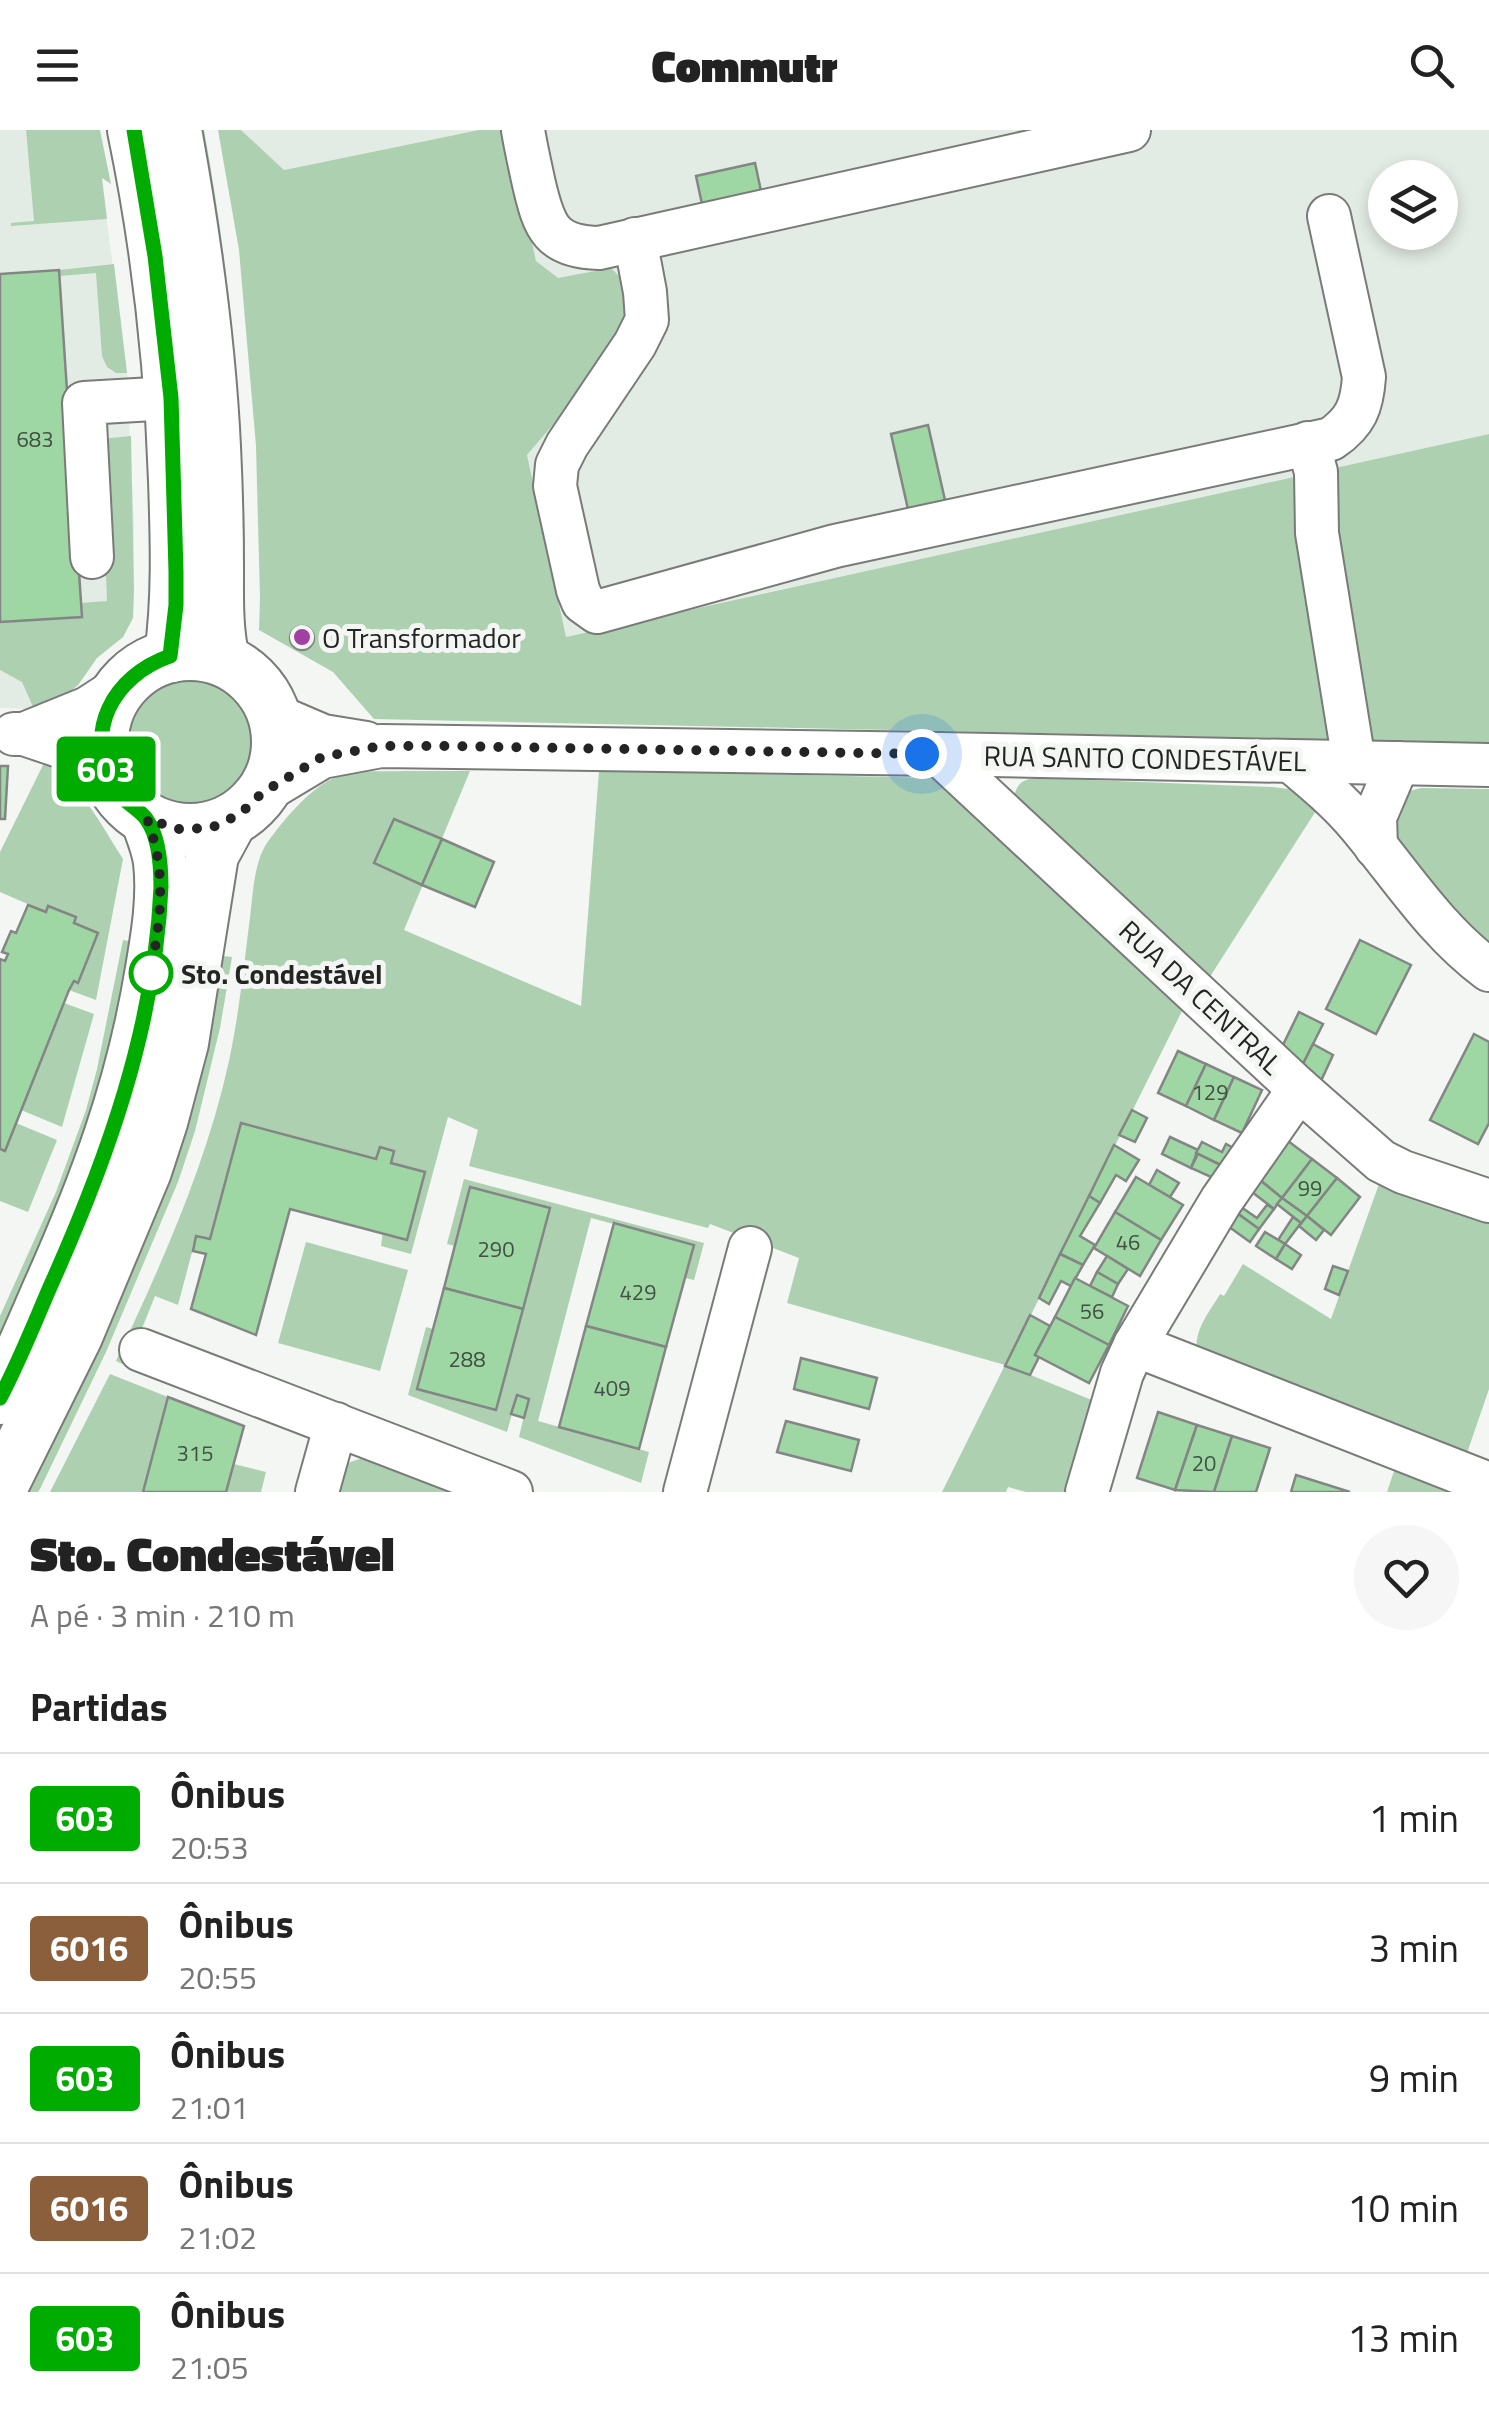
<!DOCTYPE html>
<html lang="pt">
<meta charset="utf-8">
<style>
body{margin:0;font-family:"Titillium Web",sans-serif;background:#f6f6f6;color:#222;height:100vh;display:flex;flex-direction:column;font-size:38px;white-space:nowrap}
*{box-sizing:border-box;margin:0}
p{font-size:32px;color:#767676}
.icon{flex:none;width:55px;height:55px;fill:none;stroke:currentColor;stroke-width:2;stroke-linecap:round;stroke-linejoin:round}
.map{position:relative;height:1362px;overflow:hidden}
.side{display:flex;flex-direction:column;background:#fff;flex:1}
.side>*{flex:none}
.badge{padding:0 20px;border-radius:8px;font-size:35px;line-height:65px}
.fabs{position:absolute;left:1368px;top:30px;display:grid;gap:20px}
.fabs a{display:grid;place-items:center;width:90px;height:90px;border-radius:50%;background:#fff;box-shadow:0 5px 15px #0003;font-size:50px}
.you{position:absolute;width:50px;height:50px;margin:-25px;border:8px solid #fff;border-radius:50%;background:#1a73e8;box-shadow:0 0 0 15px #1a73e833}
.map>.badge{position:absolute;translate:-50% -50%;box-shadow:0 0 0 5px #fff}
h2{padding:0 30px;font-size:38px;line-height:90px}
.round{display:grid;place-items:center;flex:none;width:105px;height:105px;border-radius:52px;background:#f6f6f6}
.summary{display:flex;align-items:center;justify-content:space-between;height:170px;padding:0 30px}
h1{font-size:48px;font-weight:800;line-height:75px}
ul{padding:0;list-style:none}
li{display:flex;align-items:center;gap:30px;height:130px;padding:0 30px;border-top:2px solid #e0e0e0}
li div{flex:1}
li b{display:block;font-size:38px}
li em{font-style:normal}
li .badge{min-width:110px;font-weight:700;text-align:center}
header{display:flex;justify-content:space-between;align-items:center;height:130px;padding:0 30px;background:#fff;font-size:45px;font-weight:800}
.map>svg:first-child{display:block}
.built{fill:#e3ece4;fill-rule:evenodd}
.green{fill:#add1b0}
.building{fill:#9fd7a4;stroke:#838684;stroke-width:2.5}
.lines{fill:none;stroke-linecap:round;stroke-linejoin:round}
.minor-casing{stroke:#797b79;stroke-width:46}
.major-casing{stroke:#797b79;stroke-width:56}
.minor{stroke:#fff;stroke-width:42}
.major{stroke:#fff;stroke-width:52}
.line-casing{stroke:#fff;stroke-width:22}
.line{stroke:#00ac00;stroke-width:15}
.walk{stroke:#232423;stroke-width:10;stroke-dasharray:0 18}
.poi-dot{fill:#a33fa4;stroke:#f3f6f3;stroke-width:4}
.stop-dot{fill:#fff;stroke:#00ac00;stroke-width:5}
.labels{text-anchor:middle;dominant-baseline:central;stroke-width:10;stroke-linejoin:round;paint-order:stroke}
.number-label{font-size:22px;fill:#425143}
.poi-label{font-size:28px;fill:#232423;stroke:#f3f6f3;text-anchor:start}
.street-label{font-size:28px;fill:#232423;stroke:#f3f6f3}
.stop-label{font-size:28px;font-weight:bold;fill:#232423;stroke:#f3f6f3;text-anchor:start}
</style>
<header><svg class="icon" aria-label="menu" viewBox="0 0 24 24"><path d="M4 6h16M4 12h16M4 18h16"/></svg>Commutr<svg class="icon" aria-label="search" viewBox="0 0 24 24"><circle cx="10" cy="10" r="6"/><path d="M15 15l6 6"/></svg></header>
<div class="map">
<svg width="1489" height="1362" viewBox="0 0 1489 1362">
<rect width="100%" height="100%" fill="#f3f6f3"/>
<g class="built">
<polygon points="0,0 38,0 101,47 127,243 134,395 133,488 123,507 97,528 78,555 34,579 0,578"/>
<polygon points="241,0 479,0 283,40"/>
<path d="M508 0H1489V304L565 507 527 325 604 235 558 149 536 131ZM1385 48H1440V102H1385Z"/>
</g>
<g class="green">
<polygon points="26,0 100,0 111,54 102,48 107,89 11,96 11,93 34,91"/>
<path d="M192 0H204C230 143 244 287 245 432H232Z"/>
<polygon points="218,0 241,0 284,40 479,0 508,0 536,131 558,148 611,138 626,153 633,190 604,235 527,325 566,507 1489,304 1489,613 374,589 333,542 259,500 260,468 256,316 239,120"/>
<polygon points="114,134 127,243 116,243 107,237 102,226 96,143 59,146 59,140"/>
<polygon points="131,306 134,460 133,488 123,507 97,528 78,555 64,567 34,579 22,552 0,540 0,492 82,487 81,473 107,471 101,309"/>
<circle cx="190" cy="612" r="68"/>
<path d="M44 633C80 652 101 695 123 729L96 870 69 860 74 851 79 852 98 803 74 793 76 787 49 776 46 782 0 762V722Z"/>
<path d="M407 641H470L404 800 581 876 599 641 942 648 1184 877 1006 1235 1099 1273 1075 1362H1026L1008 1357 1006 1362H942L1005 1235 787 1173 799 1128 710 1094 708 1098 469 1036 478 1000 448 987 411 1124 381 1116 391 1033 381 1017 376 1029 241 994 210 1109 196 1107 178 1175 155 1166 127 1236 116 1231C161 1135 206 1036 229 931 239 884 244 835 250 787 253 764 254 732 267 713 284 689 316 650 345 644 365 640 387 642 407 641Z"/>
<path d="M1037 648 1272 657 1289 659 1319 676 1206 853 1014 667C1017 653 1023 649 1037 648Z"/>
<polygon points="1421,658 1489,659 1489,826 1393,707 1402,663"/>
<polygon points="123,810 140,813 114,944 0,1229 0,1186 56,1062 86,980 97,939"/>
<polygon points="214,825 232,827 220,898 195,1001 178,1052 106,1222 40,1359 38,1362 18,1362"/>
<polygon points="64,873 94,884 62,997 21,980"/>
<polygon points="16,993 57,1010 28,1082 0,1071 0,1019"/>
<polygon points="464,1049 704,1113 694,1150 685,1148 693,1115 591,1088 538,1291 649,1322 641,1353 519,1307 528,1268 517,1266 507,1302 408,1265 426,1197 433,1199 417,1259 496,1279 455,1116 447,1114"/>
<path d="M1380 1051 1489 1086V1259L1465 1329 1197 1220C1194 1200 1210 1181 1220 1164L1224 1166 1243 1134 1331 1189Z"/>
<polygon points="306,1112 408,1140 380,1241 278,1213"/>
<polygon points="110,1244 168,1267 143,1362 50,1362"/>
<polygon points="362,1328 366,1329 453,1362 334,1362 345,1334"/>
<polygon points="1397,1332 1472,1362 1387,1362"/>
<polygon points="234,1334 266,1342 261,1362 226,1362"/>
</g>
<g class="building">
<polygon points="755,33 761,61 702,74 696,46"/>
<polygon points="59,140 82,487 0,492 0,144"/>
<polygon points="928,295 947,379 910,388 891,304"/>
<circle cx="302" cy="508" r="12"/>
<polygon points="0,636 8,636 5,689 0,689"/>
<polygon points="394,689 442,709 422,755 374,733"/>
<polygon points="442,709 494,732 475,777 422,755"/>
<polygon points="28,775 46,782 48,776 76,787 74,793 98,803 78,853 74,851 69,860 5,1021 0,1019 0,829 5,831 8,824 2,822 11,801 16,803"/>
<polygon points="1360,810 1411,835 1376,904 1326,879"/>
<polygon points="1299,882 1323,894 1301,938 1281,919"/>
<polygon points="1474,904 1489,912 1489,993 1478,1014 1430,990"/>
<polygon points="1313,914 1333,925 1320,953 1301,938"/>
<polygon points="1178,921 1206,934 1186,976 1158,963"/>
<polygon points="1206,934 1234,947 1214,990 1186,976"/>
<polygon points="1234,947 1262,960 1242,1003 1214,990"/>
<polygon points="1132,980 1147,988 1135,1012 1119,1005"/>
<polygon points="241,993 376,1029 380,1017 394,1021 391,1033 425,1042 407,1110 290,1079 256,1205 191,1179 206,1124 193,1121 196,1106 210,1109"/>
<polygon points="1170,1007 1198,1020 1191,1038 1162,1024"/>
<polygon points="1288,1011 1312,1029 1282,1068 1259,1049"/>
<polygon points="1202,1012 1222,1022 1226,1014 1237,1020 1225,1037 1196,1023"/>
<polygon points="1114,1015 1139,1030 1126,1051 1116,1045 1100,1073 1089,1066"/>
<polygon points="1198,1024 1220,1035 1213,1048 1191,1038"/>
<polygon points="1312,1029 1337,1048 1307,1086 1282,1068"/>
<polygon points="1157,1040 1179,1053 1170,1067 1149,1055"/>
<polygon points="1136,1047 1183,1075 1161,1110 1115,1082"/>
<polygon points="1337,1048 1360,1067 1331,1105 1307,1086"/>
<polygon points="1261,1051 1282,1068 1274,1079 1252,1062"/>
<polygon points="470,1057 550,1078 523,1179 444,1158"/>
<polygon points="1089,1066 1100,1073 1080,1106 1095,1115 1083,1135 1060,1124"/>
<polygon points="1282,1068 1307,1086 1301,1093 1277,1074"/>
<polygon points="1267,1075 1274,1079 1259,1099 1237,1083 1241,1077 1257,1088"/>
<polygon points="1234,1081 1259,1099 1250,1112 1225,1094"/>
<polygon points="1115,1082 1161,1110 1140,1146 1094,1118"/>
<polygon points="1307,1086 1324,1100 1316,1110 1299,1096"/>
<polygon points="1293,1087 1301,1093 1285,1114 1278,1110"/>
<polygon points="614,1093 694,1115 666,1217 586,1196"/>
<polygon points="1265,1102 1285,1114 1276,1129 1256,1116"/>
<polygon points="1285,1114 1301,1125 1292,1139 1276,1129"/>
<polygon points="1060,1124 1083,1135 1071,1156 1061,1151 1049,1174 1039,1168"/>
<polygon points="1107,1126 1128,1139 1118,1154 1097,1142"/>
<polygon points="1333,1136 1348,1141 1339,1165 1325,1159"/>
<polygon points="1097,1142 1118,1154 1112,1167 1090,1156"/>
<polygon points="1075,1148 1128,1176 1109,1215 1055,1187"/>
<polygon points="444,1158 523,1179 496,1280 417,1259"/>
<polygon points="1030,1185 1050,1196 1035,1225 1039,1227 1030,1245 1005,1236"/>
<polygon points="1055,1187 1109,1215 1089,1253 1035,1225"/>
<polygon points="586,1196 666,1217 639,1319 559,1297"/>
<polygon points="801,1228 877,1248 869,1279 794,1259"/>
<polygon points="517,1265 529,1269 524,1288 511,1284"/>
<polygon points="168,1267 244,1296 226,1362 143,1362"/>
<polygon points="1158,1282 1197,1295 1175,1360 1137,1348"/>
<polygon points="786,1291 859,1310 851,1341 777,1322"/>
<polygon points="1197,1295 1232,1306 1214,1362 1175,1360"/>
<polygon points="1232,1306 1270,1318 1256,1362 1214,1362"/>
<polygon points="1296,1345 1350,1362 1291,1362"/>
</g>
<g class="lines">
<g class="minor-casing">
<g id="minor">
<path d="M523 0C526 18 530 36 534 54 544 97 551 117 599 118L1129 0"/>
<path d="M635 109 645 162 647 190 635 214 567 315 557 335 555 356 578 460 583 472 597 482 835 416 1331 309C1356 292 1362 276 1364 247L1329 86"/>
<polyline points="1308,313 1316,342 1317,403 1354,632"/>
<polyline points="92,427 84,273 171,268"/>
<polyline points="274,585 323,606 366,613"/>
<polyline points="14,604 24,604 104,631"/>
<polyline points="24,604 88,578 122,556"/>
<polyline points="939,624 1299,959 1381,1031 1403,1042 1489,1071"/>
<path d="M1291 631C1315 651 1339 671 1359 695 1401 745 1436 801 1489 840"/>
<polyline points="262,663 322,627 381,616 939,624 1489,635"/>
<polyline points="1376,717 1375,687 1398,633"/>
<polyline points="1135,1215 1489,1354"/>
<polyline points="141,1220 511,1362"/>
<polyline points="317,1362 336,1294"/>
<polyline points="685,1362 750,1118"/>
<polyline points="1087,1362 1122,1243 1135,1215 1221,1071 1299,959"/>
</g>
</g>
<g class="major-casing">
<g id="major">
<path d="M134 0C158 115 171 233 175 350 177 409 179 467 171 526"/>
<path d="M175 0C194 105 209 211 214 317 216 358 217 398 217 439 217 470 216 499 223 530"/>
<circle cx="190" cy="612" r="88"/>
<path d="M0 1268C17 1234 32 1199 47 1164 96 1055 133 956 152 839 158 804 164 767 160 732 158 717 152 703 147 689"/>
<polyline points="0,1359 76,1206 145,1041 161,992 182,913 212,725 231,690"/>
</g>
</g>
<use href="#minor" class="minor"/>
<use href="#major" class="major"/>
</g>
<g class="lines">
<g class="line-casing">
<path id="line" d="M0 1268C19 1232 34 1194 50 1157 107 1030 155 897 161 757 161 737 159 707 147 690 140 679 125 674 115 658 82 602 113 546 170 526L176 475V442L171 268 155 126 134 0"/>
</g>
<use href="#line" class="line"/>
<path class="walk" d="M151 843 150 847C160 790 168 744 147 689L178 699 211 698 240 684 262 663 322 627 381 616H443L922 624"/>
</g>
<circle class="poi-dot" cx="302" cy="507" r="10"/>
<circle class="stop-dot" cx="151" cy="843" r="20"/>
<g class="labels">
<g class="number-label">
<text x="35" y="309">683</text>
<text x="1210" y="962">129</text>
<text x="1310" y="1058">99</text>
<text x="1128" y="1112">46</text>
<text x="496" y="1119">290</text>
<text x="638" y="1162">429</text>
<text x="1092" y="1181">56</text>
<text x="467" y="1229">288</text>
<text x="612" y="1258">409</text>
<text x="195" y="1323">315</text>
<text x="1204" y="1333">20</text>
</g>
<g class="poi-label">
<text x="322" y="507">O Transformador</text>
</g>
<g class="street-label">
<text transform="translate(1145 628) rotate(1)">RUA SANTO CONDESTÁVEL</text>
<text transform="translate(1201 867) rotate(43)">RUA DA CENTRAL</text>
</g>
<g class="stop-label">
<text x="181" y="843">Sto. Condestável</text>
</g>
</g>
</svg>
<div class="fabs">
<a><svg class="icon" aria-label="layers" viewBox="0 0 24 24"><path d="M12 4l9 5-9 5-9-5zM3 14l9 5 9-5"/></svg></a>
</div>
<div class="you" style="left:922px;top:624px"></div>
<b class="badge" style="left:106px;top:639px;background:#00ac00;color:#fff">603</b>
</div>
<section class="side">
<div class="summary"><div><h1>Sto. Condestável</h1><p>A pé · 3 min · 210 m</p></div><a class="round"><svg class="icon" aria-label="heart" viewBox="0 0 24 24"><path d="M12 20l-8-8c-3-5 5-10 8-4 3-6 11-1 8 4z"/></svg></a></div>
<h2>Partidas</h2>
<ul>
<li><span class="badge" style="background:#00ac00;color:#fff">603</span><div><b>Ônibus</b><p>20:53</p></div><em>1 min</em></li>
<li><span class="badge" style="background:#8b5e3c;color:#fff">6016</span><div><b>Ônibus</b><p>20:55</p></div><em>3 min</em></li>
<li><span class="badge" style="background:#00ac00;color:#fff">603</span><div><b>Ônibus</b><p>21:01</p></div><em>9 min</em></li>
<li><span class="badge" style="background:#8b5e3c;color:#fff">6016</span><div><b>Ônibus</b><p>21:02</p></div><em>10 min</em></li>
<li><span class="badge" style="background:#00ac00;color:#fff">603</span><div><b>Ônibus</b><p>21:05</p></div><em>13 min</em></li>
</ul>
</section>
